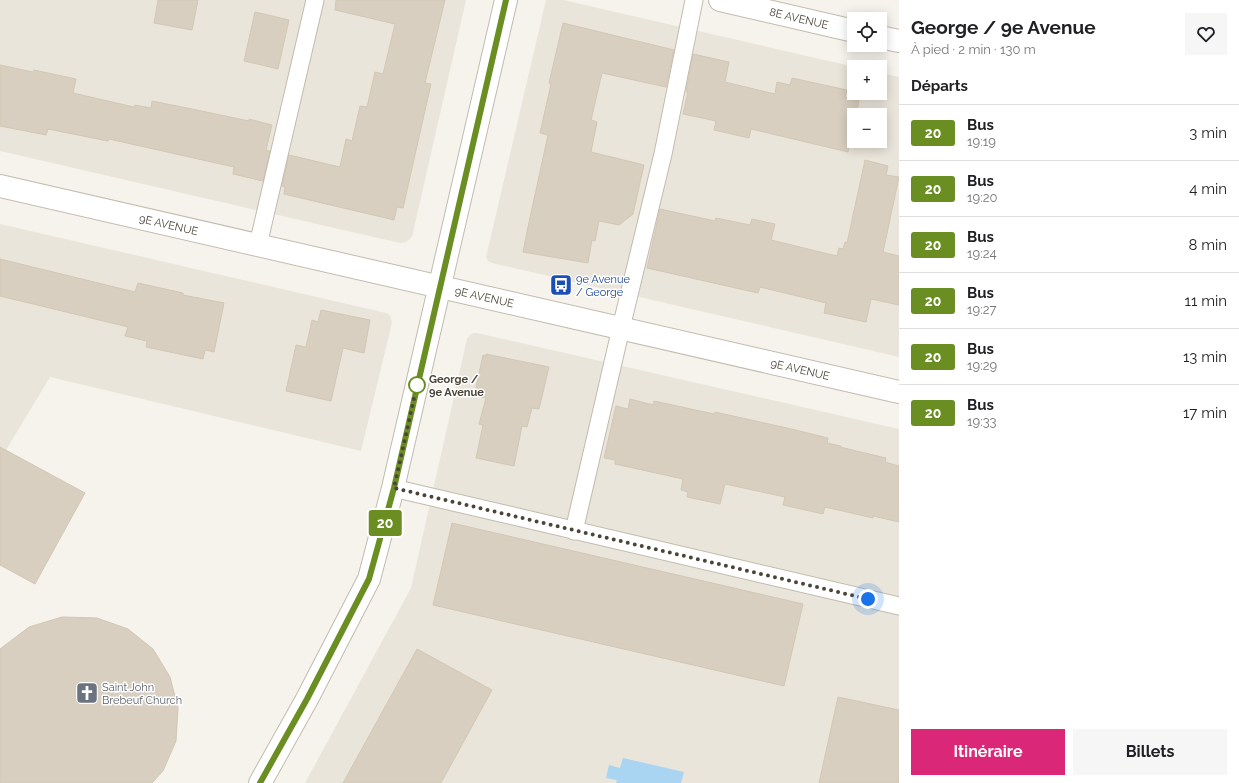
<!DOCTYPE html>
<html lang="fr">
<meta charset="utf-8">
<style>
body{margin:0;font-family:Raleway,sans-serif;background:#f6f6f6;color:#202124;height:100vh;display:flex;flex-direction:column;font-size:15px;white-space:nowrap}
*{box-sizing:border-box;margin:0}
p{font-size:13px;color:#757577}
.icon{flex:none;width:22px;height:22px;fill:none;stroke:currentColor;stroke-width:2;stroke-linecap:round;stroke-linejoin:round}
.map{position:relative;flex:1;overflow:hidden}
.sheet{display:flex;flex-direction:column;background:#fff;width:340px}
.sheet>*{flex:none}
.badge{padding:0 8px;border-radius:3px;font-size:14px;line-height:26px}
.controls{position:absolute;left:847px;top:12px;display:grid;gap:8px}
.controls a{display:grid;place-items:center;width:40px;height:40px;border-radius:0px;background:#fff;box-shadow:0 2px 10px #0003;font-size:20px}
.you{position:absolute;width:20px;height:20px;margin:-10px;border:3px solid #fff;border-radius:50%;background:#1a73e8;box-shadow:0 0 0 6px #1a73e833}
.map>.badge{position:absolute;translate:-50% -50%;box-shadow:0 0 0 2px #fff}
h2{padding:0 12px;font-size:15px;line-height:36px}
.round{display:grid;place-items:center;flex:none;width:42px;height:42px;border-radius:0px;background:#f6f6f6}
.head{display:flex;align-items:center;justify-content:space-between;height:68px;padding:0 12px}
h1{font-size:19px;font-weight:700;line-height:30px}
.button{display:flex;gap:8px;margin-top:auto;padding:8px 12px}
.button a{flex:1;height:46px;border-radius:0px;background:#db2777;color:#fff;font-size:16px;font-weight:700;line-height:46px;text-align:center}
.button a+a{background:#f6f6f6;color:#202124}
ul{padding:0;list-style:none}
li{display:flex;align-items:center;gap:12px;height:56px;padding:0 12px;border-top:1px solid #e0e0e0}
li div{flex:1}
li b{display:block;font-size:15px}
li em{font-style:normal}
li .badge{min-width:44px;font-weight:700;text-align:center}
main{display:flex;flex:1;min-height:0}
.map>svg:first-child{display:block}
.residential{fill:#eae5da;fill-rule:evenodd}
.water{fill:#a9d4f2}
.building{fill:#d8cfc1;stroke:#d3c7b4}
.lines{fill:none;stroke-linecap:round;stroke-linejoin:round}
.lane-casing{stroke:#c2bbae;stroke-width:19}
.street-casing{stroke:#c2bbae;stroke-width:24}
.lane{stroke:#fff;stroke-width:17}
.street{stroke:#fff;stroke-width:22}
.line-casing{stroke:#fff;stroke-width:9}
.line{stroke:#6b8e23;stroke-width:6}
.walk{stroke:#4b4439;stroke-width:4;stroke-dasharray:0 7.2}
.stop-dot{fill:#fff;stroke:#6b8e23;stroke-width:2}
.labels{text-anchor:middle;dominant-baseline:central;stroke-width:3;stroke-linejoin:round;paint-order:stroke}
.street-label{font-size:11px;fill:#4b4439;stroke:#fff}
.transit-label{font-size:11px;fill:#164399;stroke:#fff;text-anchor:start}
.stop-label{font-size:11px;font-weight:bold;fill:#4b4439;stroke:#fff;text-anchor:start}
.worship-label{font-size:11px;fill:#5b616d;stroke:#fff;text-anchor:start}
</style>
<main>
<div class="map">
<svg width="899" height="783" viewBox="0 0 899 783">
<rect width="100%" height="100%" fill="#f6f3ec"/>
<g class="residential">
<polygon points="0,0 466,0 412,237 406,242 400,243 0,151"/>
<path d="M546 0H563L855 67 854 93H880V73L899 77V357L492 263 488 261 486 257 487 253ZM854 115H880V141H854Z"/>
<polygon points="0,224 386,313 390,315 392,323 361,451 50,377 0,460"/>
<polygon points="473,333 477,333 899,429 899,783 305,783 411,588 467,339 470,335"/>
</g>
<polygon class="water" points="623,758 684,772 681,783 616,783 617,780 606,778 609,765 620,768"/>
<g class="building">
<polygon points="158,0 198,0 192,30 154,23"/>
<polygon points="336,0 445,0 425,83 431,84 403,208 397,207 394,220 284,194 285,187 282,186 289,155 340,167 346,139 352,141 360,106 367,107 375,72 383,74 395,24 335,10"/>
<polygon points="255,12 289,20 278,69 244,61"/>
<polygon points="563,23 674,50 666,87 602,73 591,120 597,122 591,152 644,165 633,214 619,225 599,221 595,241 592,240 588,263 523,252 528,227 548,135 540,133 551,84 549,83"/>
<polygon points="693,54 729,62 725,82 775,94 777,82 790,85 792,78 847,90 845,97 859,101 856,115 854,115 854,124 848,152 751,129 749,138 714,130 716,121 683,114 688,92 686,92"/>
<polygon points="0,65 33,72 34,70 76,79 73,93 134,107 135,105 151,108 152,101 192,109 249,121 249,119 272,125 266,150 270,151 263,181 233,174 234,167 109,139 108,141 48,129 46,135 0,126"/>
<polygon points="865,160 888,166 886,175 899,177 883,252 899,256 899,305 871,299 866,322 824,313 826,303 760,287 758,293 647,268 660,209 715,221 716,218 750,225 752,219 775,224 771,240 837,256 839,248 843,249 845,242 847,243"/>
<polygon points="0,259 135,292 138,283 183,293 183,295 224,303 214,352 205,350 203,359 146,347 147,341 125,336 128,327 0,296"/>
<polygon points="321,310 370,320 364,353 343,348 331,401 286,391 296,345 306,347 312,320 318,322"/>
<polygon points="486,354 549,367 539,409 532,408 527,427 522,426 514,466 476,458 483,425 479,424 486,398 476,396 477,393 475,392 483,355 486,356"/>
<polygon points="630,399 653,405 654,401 714,414 715,412 787,428 828,438 827,443 841,446 840,447 886,458 885,462 899,466 899,522 873,516 873,518 825,507 823,514 783,505 785,497 725,484 720,504 687,497 688,492 681,490 683,479 615,464 615,460 604,458 616,406 628,409"/>
<polygon points="0,447 85,493 35,584 0,565"/>
<polygon points="452,523 803,604 784,686 433,605"/>
<polygon points="62,617 97,618 128,629 153,649 170,677 178,708 176,741 163,771 152,783 0,783 0,649 29,627"/>
<polygon points="417,649 492,690 441,783 343,783"/>
<polygon points="838,697 899,710 899,783 819,783"/>
</g>
<g class="lines">
<g class="lane-casing">
<g id="lane">
<polyline points="258,245 315,0"/>
<polyline points="393,488 899,606"/>
<polyline points="574,531 621,328 663,154 694,0"/>
</g>
</g>
<g class="street-casing">
<g id="street">
<path id="s1" d="M720 0 854 31"/>
<polyline points="880,37 899,41"/>
<path id="s2" d="M0 186 899 392"/>
<polyline points="260,783 307,699 369,579 393,488 506,0"/>
</g>
</g>
<use href="#lane" class="lane"/>
<use href="#street" class="street"/>
</g>
<g class="lines">
<g class="line-casing">
<polyline id="line" points="260,783 307,699 369,579 394,488 506,0"/>
</g>
<use href="#line" class="line"/>
<polyline class="walk" points="417,385 394,488 868,599"/>
</g>
<defs>
<g id="bus-square" transform="scale(1.15)"><rect x="-9" y="-9" width="18" height="18" rx="4" fill="#1a4fb4" stroke="#fff"/><path d="M-5-6H5V4H4V6H2V4H-2V6H-4V4H-5ZM-3.5-4V0h7V-4ZM-3.5 1.2v1.5H-2V1.2ZM2 1.2v1.5H3.5V1.2Z" fill="#fff"/></g>
<g id="church-square" transform="scale(1.15)"><rect x="-9" y="-9" width="18" height="18" rx="4" fill="#6b7280" stroke="#fff"/><path d="M-1.2-6h2.4v3.5h3.3v2.4h-3.3V6h-2.4V-.1h-3.3v-2.4h3.3Z" fill="#fff"/></g>
</defs>
<g fill-rule="evenodd">
<use href="#bus-square" x="561" y="285"/>
<use href="#church-square" x="87" y="693"/>
</g>
<circle class="stop-dot" cx="417" cy="385" r="8"/>
<g class="labels">
<g class="street-label">
<text stroke="none"><textPath href="#s1" startOffset="81">8E AVENUE</textPath></text>
<text stroke="none"><textPath href="#s2" startOffset="173">9E AVENUE</textPath></text>
<text stroke="none"><textPath href="#s2" startOffset="497">9E AVENUE</textPath></text>
<text stroke="none"><textPath href="#s2" startOffset="821">9E AVENUE</textPath></text>
</g>
<g class="transit-label">
<text x="576" y="279">9e Avenue<tspan x="576" dy="13">/ George</tspan></text>
</g>
<g class="stop-label">
<text x="429" y="379">George /<tspan x="429" dy="13">9e Avenue</tspan></text>
</g>
<g class="worship-label">
<text x="102" y="687">Saint John<tspan x="102" dy="13">Brebeuf Church</tspan></text>
</g>
</g>
</svg>
<div class="controls">
<a><svg class="icon" aria-label="locate" viewBox="0 0 24 24"><circle cx="12" cy="12" r="6"/><path d="M12 2v4M12 18v4M2 12h4M18 12h4"/></svg></a>
<a>+</a>
<a>−</a>
</div>
<div class="you" style="left:868px;top:599px"></div>
<b class="badge" style="left:385px;top:523px;background:#6b8e23;color:#fff">20</b>
</div>
<section class="sheet">
<div class="head"><div><h1>George / 9e Avenue</h1><p>À pied · 2 min · 130 m</p></div><a class="round"><svg class="icon" aria-label="heart" viewBox="0 0 24 24"><path d="M12 20l-8-8c-3-5 5-10 8-4 3-6 11-1 8 4z"/></svg></a></div>
<h2>Départs</h2>
<ul>
<li><span class="badge" style="background:#6b8e23;color:#fff">20</span><div><b>Bus</b><p>19:19</p></div><em>3 min</em></li>
<li><span class="badge" style="background:#6b8e23;color:#fff">20</span><div><b>Bus</b><p>19:20</p></div><em>4 min</em></li>
<li><span class="badge" style="background:#6b8e23;color:#fff">20</span><div><b>Bus</b><p>19:24</p></div><em>8 min</em></li>
<li><span class="badge" style="background:#6b8e23;color:#fff">20</span><div><b>Bus</b><p>19:27</p></div><em>11 min</em></li>
<li><span class="badge" style="background:#6b8e23;color:#fff">20</span><div><b>Bus</b><p>19:29</p></div><em>13 min</em></li>
<li><span class="badge" style="background:#6b8e23;color:#fff">20</span><div><b>Bus</b><p>19:33</p></div><em>17 min</em></li>
</ul>
<div class="button"><a>Itinéraire</a><a>Billets</a></div>
</section>
</main>
